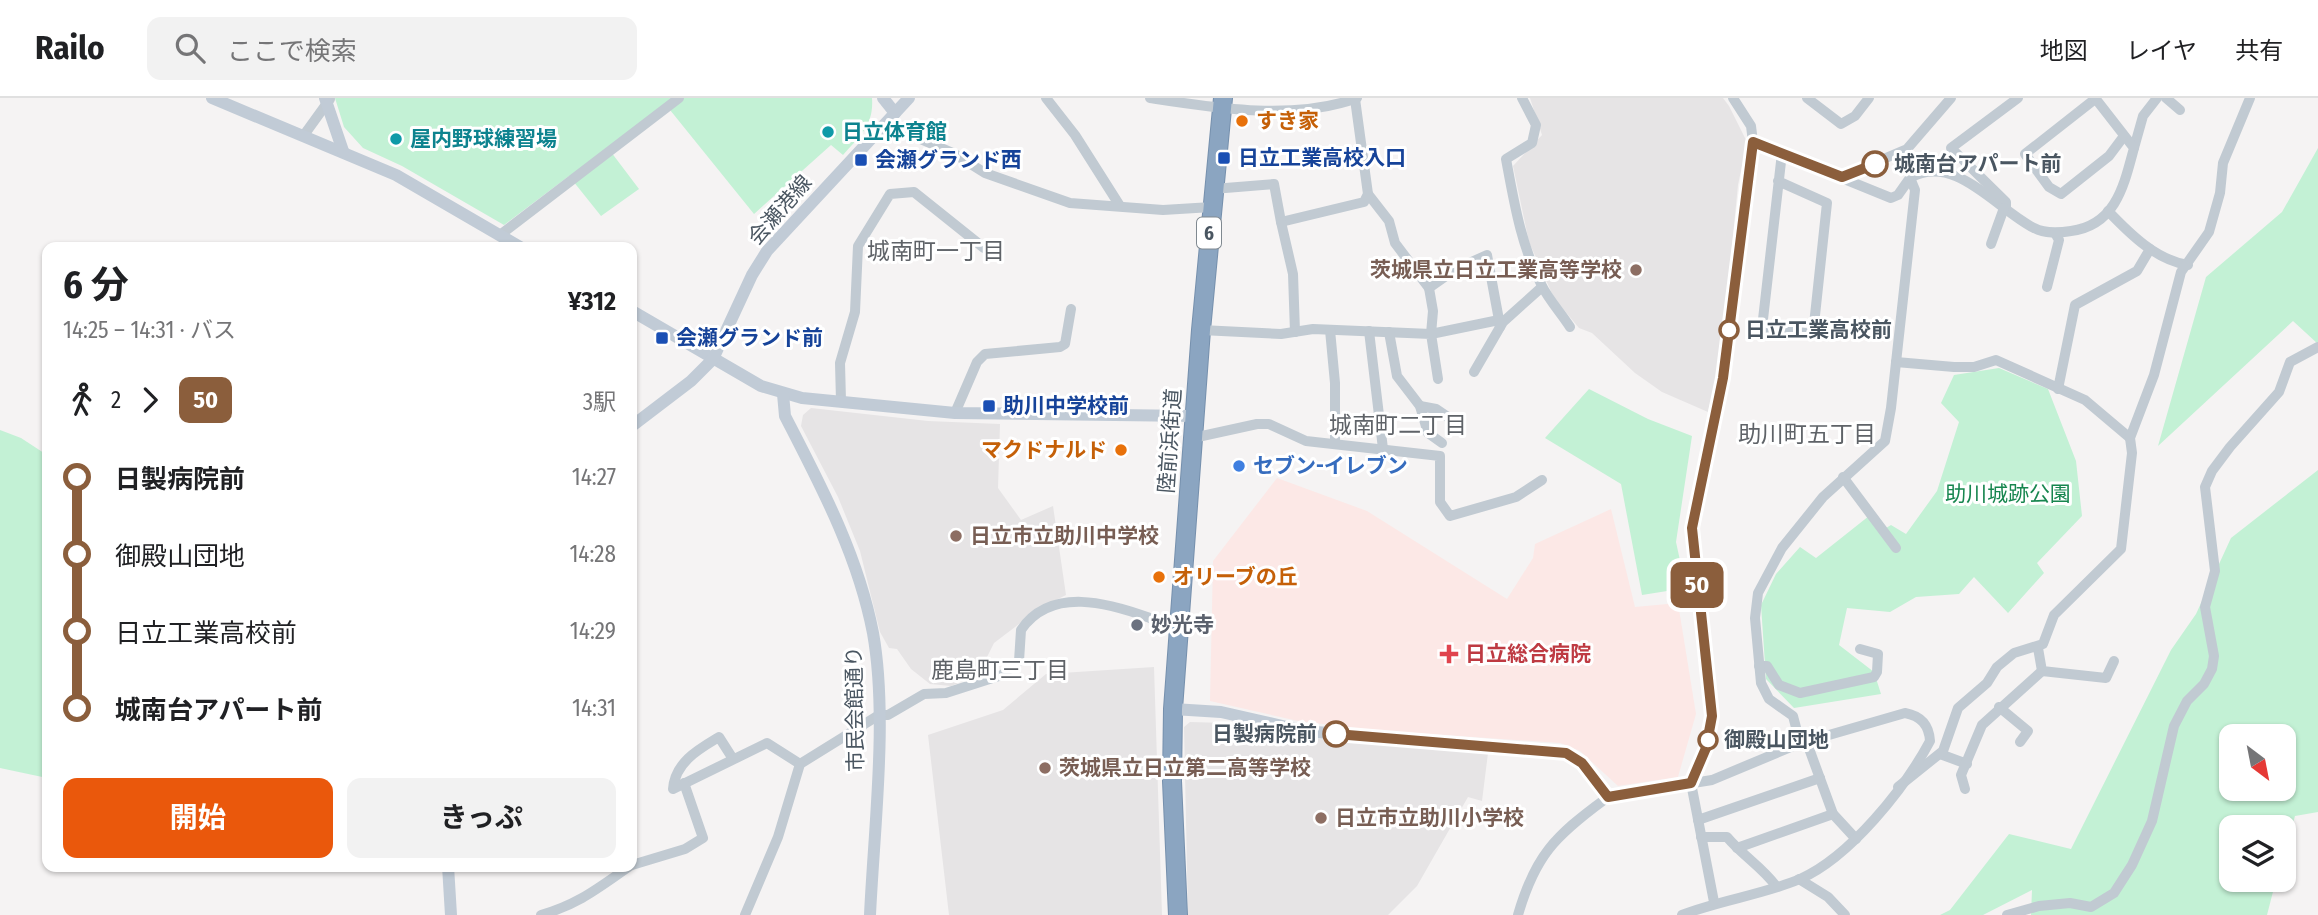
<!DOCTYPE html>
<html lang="ja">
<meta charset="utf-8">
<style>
body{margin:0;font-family:"Fira Sans Condensed","Noto Sans JP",sans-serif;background:#f2f2f2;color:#202124;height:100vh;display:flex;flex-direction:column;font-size:26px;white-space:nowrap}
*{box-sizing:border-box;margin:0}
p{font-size:23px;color:#757577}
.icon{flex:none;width:38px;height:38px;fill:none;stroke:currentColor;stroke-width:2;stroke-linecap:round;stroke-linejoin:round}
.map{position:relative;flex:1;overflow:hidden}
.details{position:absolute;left:42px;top:144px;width:595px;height:630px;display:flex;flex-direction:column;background:#fff;border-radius:14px;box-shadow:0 2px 5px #0004}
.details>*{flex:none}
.badge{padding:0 14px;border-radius:10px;font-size:24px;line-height:46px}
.needle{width:46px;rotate:148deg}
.buttons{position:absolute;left:2219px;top:626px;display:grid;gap:14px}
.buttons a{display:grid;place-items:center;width:77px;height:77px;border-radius:14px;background:#fff;box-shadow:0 2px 5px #0004;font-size:35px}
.map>.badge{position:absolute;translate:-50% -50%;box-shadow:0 0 0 4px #fff}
.legs{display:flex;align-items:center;gap:10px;height:77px;padding:0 21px;font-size:23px}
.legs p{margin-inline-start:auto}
.summary{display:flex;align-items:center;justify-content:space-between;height:119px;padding:0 21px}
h1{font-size:38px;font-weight:700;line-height:52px}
.action{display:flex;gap:14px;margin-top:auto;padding:14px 21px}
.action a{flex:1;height:80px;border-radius:14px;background:#ea580c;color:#fff;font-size:28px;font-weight:700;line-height:80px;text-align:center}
.action a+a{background:#f2f2f2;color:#202124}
ul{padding:0 21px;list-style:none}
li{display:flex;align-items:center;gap:24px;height:77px;font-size:26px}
li i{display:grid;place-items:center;width:10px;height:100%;margin:0 9px;background:currentColor}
li i::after{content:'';width:18px;height:18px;margin:-9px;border:5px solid;border-radius:50%;background:#fff}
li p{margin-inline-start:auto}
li:first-child i{background:linear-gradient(#0000 50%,currentColor 0)}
li:last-child i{background:linear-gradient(currentColor 50%,#0000 0)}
header{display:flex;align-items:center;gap:42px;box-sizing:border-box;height:98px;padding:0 35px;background:#fff;border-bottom:2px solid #e0e0e0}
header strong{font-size:33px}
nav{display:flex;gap:38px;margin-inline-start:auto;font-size:24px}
.search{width:490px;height:63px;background:#f2f2f2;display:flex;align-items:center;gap:18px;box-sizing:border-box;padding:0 24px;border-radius:14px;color:#757577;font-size:26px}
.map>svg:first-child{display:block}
.education{fill:#e6e4e5}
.medical{fill:#fce8e6}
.green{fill:#c3f1d5;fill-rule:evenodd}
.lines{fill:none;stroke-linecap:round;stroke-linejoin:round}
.highway-casing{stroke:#7690ad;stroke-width:20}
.street{stroke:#c1cad2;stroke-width:10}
.secondary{stroke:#c1cbd6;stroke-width:12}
.highway{stroke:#8ba5c1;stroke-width:18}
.line-1-casing{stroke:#fff;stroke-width:16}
.line-1{stroke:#8b5e3c;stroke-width:10}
.food-dot{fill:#e8710a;stroke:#fff;stroke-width:2.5}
.culture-dot{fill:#0f9aa8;stroke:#fff;stroke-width:2.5}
.transit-dot{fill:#1a4fb4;stroke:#fff;stroke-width:2.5}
.stop-1-dot{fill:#fff;stroke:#8b5e3c;stroke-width:3.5}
.education-dot{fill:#8d6e63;stroke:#fff;stroke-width:2.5}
.shop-dot{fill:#3f7fe0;stroke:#fff;stroke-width:2.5}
.worship-dot{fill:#6b7280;stroke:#fff;stroke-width:2.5}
.health-dot{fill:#e0444e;stroke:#fff;stroke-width:2.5}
.labels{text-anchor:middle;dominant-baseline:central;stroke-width:6;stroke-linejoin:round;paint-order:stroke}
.shield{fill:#fff;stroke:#808990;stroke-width:2}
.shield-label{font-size:19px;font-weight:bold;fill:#4a5661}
.food-label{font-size:21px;font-weight:bold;fill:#c56008;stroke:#fff;text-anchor:start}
.culture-label{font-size:21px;font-weight:bold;fill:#0d838f;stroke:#fff;text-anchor:start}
.transit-label{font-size:21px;font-weight:bold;fill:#164399;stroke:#fff;text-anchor:start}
.stop-label{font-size:21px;font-weight:bold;fill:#4a5661;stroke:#fff;text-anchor:start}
.street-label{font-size:21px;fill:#4a5661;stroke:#fff}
.education-label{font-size:21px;font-weight:bold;fill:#785e54;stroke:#fff;text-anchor:start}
.shop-label{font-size:21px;font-weight:bold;fill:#366cbe;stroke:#fff;text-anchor:start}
.park-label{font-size:21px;fill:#17864f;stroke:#fff}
.worship-label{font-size:21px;font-weight:bold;fill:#5b616d;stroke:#fff;text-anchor:start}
.health-label{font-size:21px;font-weight:bold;fill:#be3a42;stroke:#fff;text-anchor:start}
.neighbourhood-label{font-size:23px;fill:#5f6368;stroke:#fff}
</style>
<header>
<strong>Railo</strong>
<div class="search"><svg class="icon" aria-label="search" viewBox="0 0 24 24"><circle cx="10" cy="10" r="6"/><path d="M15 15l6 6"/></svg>ここで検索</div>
<nav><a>地図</a><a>レイヤ</a><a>共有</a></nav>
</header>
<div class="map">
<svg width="2318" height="817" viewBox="0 0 2318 817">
<rect width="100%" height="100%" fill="#f5f3f3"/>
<g class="education">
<polygon points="1530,0 1723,0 1729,8 1747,44 1738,87 1721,258 1708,314 1662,294 1635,275 1592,235 1579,230 1554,200 1529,144 1513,68 1542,37"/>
<polygon points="811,310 928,323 1000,326 998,390 1021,422 1053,408 1066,497 1040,510 994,545 978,577 951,588 930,586 911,571 897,551 889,550 880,534 860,453 838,399 801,328 803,317"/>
<polygon points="1154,569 1162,817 949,817 928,637 1003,612 1046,576"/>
<polygon points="1190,624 1226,625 1284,638 1488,655 1482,703 1468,699 1417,788 1388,817 1188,817 1184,629"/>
</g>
<polygon class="medical" points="1277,380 1367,413 1507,501 1533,460 1535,446 1611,411 1635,509 1678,505 1696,616 1678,679 1618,688 1580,653 1560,645 1372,632 1298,623 1210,603 1213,463"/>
<g class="green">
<path d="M335 0H872C874 27 860 38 843 57L831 47 754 116 666 7 608 50 639 91 601 118 569 78 504 127 402 68 363 50 344 29Z"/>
<polygon points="2318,50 2318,246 2293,223 2158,348 2206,179 2282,114"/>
<polygon points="1999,270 2048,291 2076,363 2082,418 2037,465 2044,475 2008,515 1974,479 1959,496 1916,499 1890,514 1847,510 1839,547 1874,574 1881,596 1794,610 1766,581 1761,507 1776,476 1800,449 1816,460 1874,414 1886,430 1891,427 1906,436 1937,393 1959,324 1941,305 1954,277"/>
<polygon points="1589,291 1648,321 1692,338 1676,444 1686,490 1642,497 1621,386 1545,340"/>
<polygon points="0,332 21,340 47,357 47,680 0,670"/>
<path d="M2318 372V714L2295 718 2284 757V730H2231V782H2276L2267 817H2031L2032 792 1983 817H1940L1950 812 2009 736 2071 751 2171 552 2196 516 2231 440ZM2231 639H2284V691H2231Z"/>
</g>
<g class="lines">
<g class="highway-casing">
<polyline id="highway" points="1178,817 1172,683 1173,611 1201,232 1223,0"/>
</g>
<g class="street">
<polyline points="1046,0 1075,37 1120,108"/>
<path d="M1150 0C1215 10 1294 23 1357 0"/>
<path d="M1522 0 1536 27 1532 45 1506 61C1514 104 1521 148 1542 188 1549 202 1561 215 1570 229"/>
<polyline points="1807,0 1841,26 1855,18 1869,0"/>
<polyline points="2166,0 2180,12"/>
<polyline points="2095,1 2025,56 2049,89 2061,96 2109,58 2124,38"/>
<polyline points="885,26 953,55 985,75 1070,105 1163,112 1212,109"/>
<polyline points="304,37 330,1"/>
<polyline points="2134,50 2143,18 2157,0"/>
<polyline points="1841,79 1907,51 1951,0"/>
<path d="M1910 80C1955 54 1997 112 2034 130 2045 136 2058 135 2071 133 2116 127 2124 87 2134 50L2095 0"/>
<polyline points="1778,83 1827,105 1813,236 1762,230 1782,55"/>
<polyline points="1213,91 1274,86 1281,124 1364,104 1368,96 1355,1"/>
<polyline points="1368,96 1389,123 1395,145 1429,190"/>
<polyline points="2006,111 2006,104 1951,50 2018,0"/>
<path d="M2108 113C2130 136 2156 162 2188 167"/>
<polyline points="1281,124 1293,176 1295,234"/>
<polyline points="500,137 679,0"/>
<polyline points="1991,146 2004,110"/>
<polyline points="2047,189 2059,142 2055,135"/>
<polyline points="1499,222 1431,236 1433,213 1429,190 1456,171 1487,157 1499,222 1500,229"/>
<polyline points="1201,232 1281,236 1313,231 1431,236 1438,281"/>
<polyline points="1330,232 1335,285 1335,346"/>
<polyline points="1369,233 1383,351"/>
<polyline points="1389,234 1397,278 1420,308 1428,335 1442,345"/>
<polyline points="1896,264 1954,269 1974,269 1996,262 2085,302 2130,340"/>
<polyline points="1474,274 1503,224 1542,189"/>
<polyline points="2058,291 2075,207 2137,173 2150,151"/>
<polyline points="841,303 840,265 855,214 858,148 890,96 914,94 984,150"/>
<polyline points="1420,308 1436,311 1458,326"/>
<polyline points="955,315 977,264 985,256 1060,249 1065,246 1071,211"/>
<polyline points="1193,340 1257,326 1269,326 1306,343 1440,358 1440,404 1450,418 1516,399 1542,382"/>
<polyline points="1843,379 1896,450"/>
<polyline points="2038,550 2042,573 2106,580 2114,563"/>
<polyline points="1759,568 1767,568 1779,587 1800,595 1874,579 1877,574 1878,556 1860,551"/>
<polyline points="1999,609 2028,633 2020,644"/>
<polyline points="1807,645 1833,716 1856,741"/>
<polyline points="1940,656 1967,666"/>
<path d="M733 661 719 639C699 651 675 664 673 691L767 645 800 666"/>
<polyline points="1691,685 1706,650 1711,618 1692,430 1723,280 1753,44 1751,28 1733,0"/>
<polyline points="1691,685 1714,804"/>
<polyline points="1898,689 1943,653 1958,610 1987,585 1997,569 2014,555 2043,546 2054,517 2121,451 2132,355 2130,340 2154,277 2181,174 2209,134 2220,95 2223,65 2250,0"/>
<polyline points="1965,691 1961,677 1982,627 2042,573"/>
<polyline points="1698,722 1820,680"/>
<path d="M1701 739H1727C1742 757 1762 769 1776 788"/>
<polyline points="1737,750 1833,716"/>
<polyline points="632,767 685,751 703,740 684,685"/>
<polyline points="1799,781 1828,799 1845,817"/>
<path d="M541 817C579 806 598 790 630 768"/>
<path d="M745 817 778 739 800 666 879 617H888L924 596 946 595 1002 577 1019 563 1021 532C1051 488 1109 505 1150 520"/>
<path d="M1518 817C1535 758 1555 738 1604 702L1612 698 1712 682 1791 649 1798 637 1793 618 1769 601 1761 585 1755 520 1758 495 1782 450 1823 399 1885 343 1891 310 1915 92 1910 80 1898 97 1891 100 1753 44"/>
<path d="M1682 817C1720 802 1762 797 1800 781 1850 759 1905 690 1930 643 1929 627 1921 618 1905 615L1791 648"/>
<polyline points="2007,817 2039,808 2070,805 2091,809 2114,795 2132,767 2152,723 2174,628 2187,603 2204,586 2212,571 2214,558 2205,509 2215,473 2205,389 2212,373 2230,349 2279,294 2290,264 2318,249"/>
</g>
<g class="secondary">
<polyline points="212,0 396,77 520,149"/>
<polyline points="325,0 343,53"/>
<polyline points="883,0 895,15"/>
<polyline points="632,213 761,288 802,300 955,315 1194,318"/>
<path d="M783 296 785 318C821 388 858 457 873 535 888 619 874 730 870 817"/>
<polyline points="632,328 691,283 713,261 752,177 767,153 909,0"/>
<polyline points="1173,611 1221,614 1304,633 1566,655 1582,665 1608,699"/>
<polyline points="448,768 451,817"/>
</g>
<use href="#highway" class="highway"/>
</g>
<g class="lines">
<g class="line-1-casing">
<polyline id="line-1" points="1336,636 1566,655 1582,665 1608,699 1691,685 1706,650 1712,618 1692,430 1723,280 1753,44 1842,79 1875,66"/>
</g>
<use href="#line-1" class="line-1"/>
</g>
<g class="food-dot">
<circle cx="1242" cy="23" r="7"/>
<circle cx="1121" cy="352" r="7"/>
<circle cx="1159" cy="479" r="7"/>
</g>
<g class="culture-dot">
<circle cx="828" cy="34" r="7"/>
<circle cx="396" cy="41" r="7"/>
</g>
<g class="transit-dot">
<rect x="1217" y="53" width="14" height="14" rx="3.5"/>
<rect x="854" y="55" width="14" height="14" rx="3.5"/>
<rect x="655" y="233" width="14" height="14" rx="3.5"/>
<rect x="982" y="301" width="14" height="14" rx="3.5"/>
</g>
<g class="stop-1-dot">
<circle cx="1875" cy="66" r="12"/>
<circle cx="1729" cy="232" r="9"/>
<circle cx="1336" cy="636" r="12"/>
<circle cx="1708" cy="642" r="9"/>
</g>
<g class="education-dot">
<circle cx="1636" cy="172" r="7"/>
<circle cx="956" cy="438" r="7"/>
<circle cx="1045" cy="670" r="7"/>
<circle cx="1321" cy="720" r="7"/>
</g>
<circle class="shop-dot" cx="1239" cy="368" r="7"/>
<circle class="worship-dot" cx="1137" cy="527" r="7"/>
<path class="health-dot" d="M1445.5 545.5h7v7h7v7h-7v7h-7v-7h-7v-7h7z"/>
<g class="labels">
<rect class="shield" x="1197" y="119.5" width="24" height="31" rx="5"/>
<g class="shield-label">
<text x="1209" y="135">6</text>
</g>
<g class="food-label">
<text x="1256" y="23">すき家</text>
<text x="1107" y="352" text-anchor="end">マクドナルド</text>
<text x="1173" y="479">オリーブの丘</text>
</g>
<g class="culture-label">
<text x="842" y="34">日立体育館</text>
<text x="410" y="41">屋内野球練習場</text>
</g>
<g class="transit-label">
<text x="1238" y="60">日立工業高校入口</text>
<text x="875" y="62">会瀬グランド西</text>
<text x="676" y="240">会瀬グランド前</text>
<text x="1003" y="308">助川中学校前</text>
</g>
<g class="stop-label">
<text x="1894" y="66">城南台アパート前</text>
<text x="1745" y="232">日立工業高校前</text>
<text x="1317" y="636" text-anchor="end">日製病院前</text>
<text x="1724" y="642">御殿山団地</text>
</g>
<g class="street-label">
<text transform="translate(780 112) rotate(-49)">会瀬港線</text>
<text transform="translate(1170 343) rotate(-86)">陸前浜街道</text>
<text transform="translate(855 611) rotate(-91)">市民会館通り</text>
</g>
<g class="education-label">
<text x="1622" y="172" text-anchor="end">茨城県立日立工業高等学校</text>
<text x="970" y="438">日立市立助川中学校</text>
<text x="1059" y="670">茨城県立日立第二高等学校</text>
<text x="1335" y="720">日立市立助川小学校</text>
</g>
<g class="shop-label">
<text x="1253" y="368">セブン-イレブン</text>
</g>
<g class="park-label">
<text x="2008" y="396">助川城跡公園</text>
</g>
<g class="worship-label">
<text x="1151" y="527">妙光寺</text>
</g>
<g class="health-label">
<text x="1465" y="556">日立総合病院</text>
</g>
<g class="neighbourhood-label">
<text x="936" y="153">城南町一丁目</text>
<text x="1398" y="327">城南町二丁目</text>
<text x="1807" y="336">助川町五丁目</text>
<text x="1000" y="572">鹿島町三丁目</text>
</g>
</g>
</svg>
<div class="buttons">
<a><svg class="needle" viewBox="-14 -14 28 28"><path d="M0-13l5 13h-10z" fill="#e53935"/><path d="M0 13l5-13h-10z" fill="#757577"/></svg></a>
<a><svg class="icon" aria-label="layers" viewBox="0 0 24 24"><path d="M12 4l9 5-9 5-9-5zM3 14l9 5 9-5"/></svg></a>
</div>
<b class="badge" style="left:1697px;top:487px;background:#8b5e3c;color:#fff">50</b>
<section class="details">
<div class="summary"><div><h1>6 分</h1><p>14:25 – 14:31 · バス</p></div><b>¥312</b></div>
<div class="legs"><svg class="icon" aria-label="walk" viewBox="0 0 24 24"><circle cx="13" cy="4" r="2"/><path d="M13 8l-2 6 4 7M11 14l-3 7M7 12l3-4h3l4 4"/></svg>2<svg class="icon" aria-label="forward" viewBox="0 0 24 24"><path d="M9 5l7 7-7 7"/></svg><b class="badge" style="background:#8b5e3c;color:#fff">50</b><p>3駅</p></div>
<ul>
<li><i style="color:#8b5e3c"></i><b>日製病院前</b><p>14:27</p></li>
<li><i style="color:#8b5e3c"></i><span>御殿山団地</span><p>14:28</p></li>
<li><i style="color:#8b5e3c"></i><span>日立工業高校前</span><p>14:29</p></li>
<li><i style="color:#8b5e3c"></i><b>城南台アパート前</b><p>14:31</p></li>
</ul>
<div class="action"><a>開始</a><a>きっぷ</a></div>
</section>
</div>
